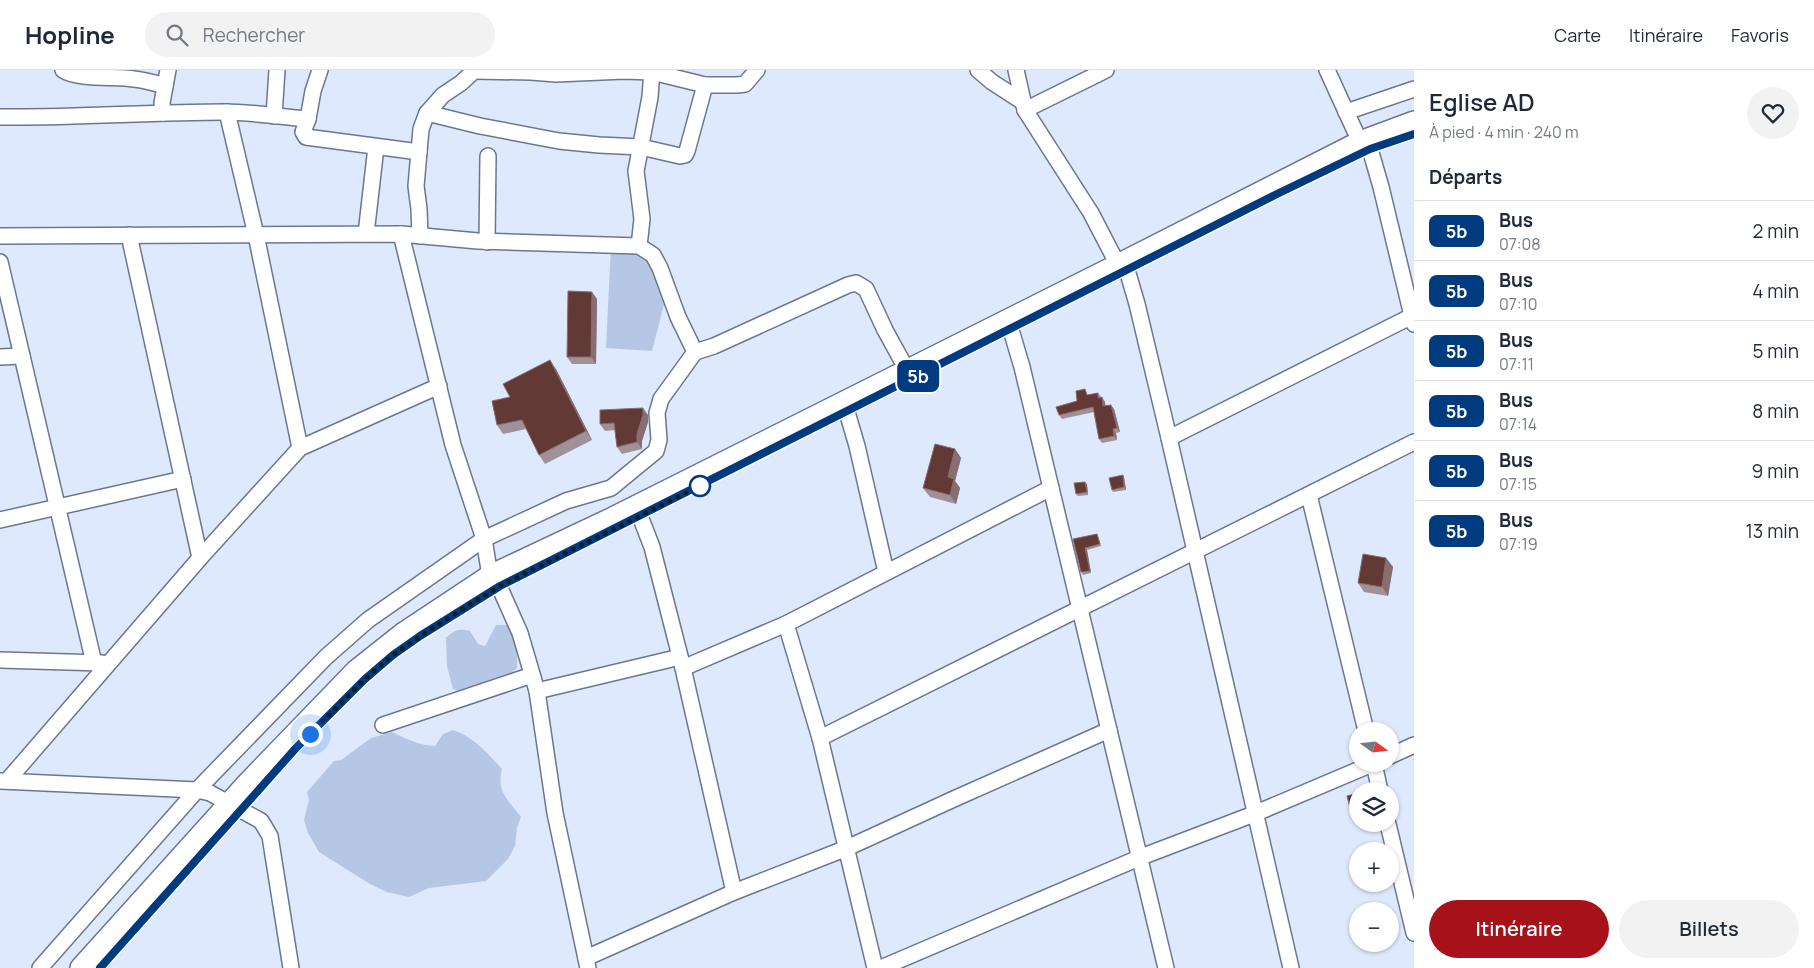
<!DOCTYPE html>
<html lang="fr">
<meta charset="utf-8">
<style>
body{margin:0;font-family:Manrope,sans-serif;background:#f2f2f3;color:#1f2937;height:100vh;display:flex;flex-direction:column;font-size:19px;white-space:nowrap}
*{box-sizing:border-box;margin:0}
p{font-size:16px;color:#747a83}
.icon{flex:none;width:28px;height:28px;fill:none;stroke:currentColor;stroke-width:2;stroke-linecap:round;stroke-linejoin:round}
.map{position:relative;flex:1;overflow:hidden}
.drawer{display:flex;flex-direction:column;background:#fff;width:400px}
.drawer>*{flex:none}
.badge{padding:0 10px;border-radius:8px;font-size:18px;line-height:32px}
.needle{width:32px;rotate:105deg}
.controls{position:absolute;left:1349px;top:652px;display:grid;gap:10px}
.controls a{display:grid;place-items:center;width:50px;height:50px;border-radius:50%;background:#fff;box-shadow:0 1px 4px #0004;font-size:25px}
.you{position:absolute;width:25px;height:25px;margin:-12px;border:4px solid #fff;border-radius:50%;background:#1a73e8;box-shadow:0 0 0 8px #1a73e833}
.map>.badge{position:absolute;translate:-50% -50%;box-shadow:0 0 0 2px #fff}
h2{padding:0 15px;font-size:19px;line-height:45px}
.round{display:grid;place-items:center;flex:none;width:52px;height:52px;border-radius:26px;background:#f2f2f3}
.head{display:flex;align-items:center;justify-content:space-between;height:85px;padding:0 15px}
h1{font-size:24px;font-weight:600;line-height:38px}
.cta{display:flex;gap:10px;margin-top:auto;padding:10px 15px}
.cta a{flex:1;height:58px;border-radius:30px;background:#a71119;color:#fff;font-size:20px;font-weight:600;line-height:58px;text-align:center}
.cta a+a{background:#f2f2f3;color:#1f2937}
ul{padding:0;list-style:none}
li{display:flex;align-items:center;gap:15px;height:60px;padding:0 15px;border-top:1px solid #e0e1e3}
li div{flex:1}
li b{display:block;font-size:19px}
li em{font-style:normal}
li .badge{min-width:55px;font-weight:700;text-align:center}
header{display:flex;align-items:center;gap:30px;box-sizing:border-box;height:70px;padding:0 25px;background:#fff;border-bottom:1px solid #e0e1e3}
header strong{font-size:24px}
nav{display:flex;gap:28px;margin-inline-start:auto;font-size:18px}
.search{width:350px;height:45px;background:#f2f2f3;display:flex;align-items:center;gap:12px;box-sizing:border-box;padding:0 18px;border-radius:28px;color:#747a83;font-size:19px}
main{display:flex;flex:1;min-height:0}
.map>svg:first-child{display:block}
.green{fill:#b6c6e5}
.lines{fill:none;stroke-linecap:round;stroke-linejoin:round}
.street-casing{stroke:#6c778e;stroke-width:18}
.secondary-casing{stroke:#6c778e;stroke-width:24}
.street{stroke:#fff;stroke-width:15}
.secondary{stroke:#fff;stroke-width:21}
.wall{fill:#a09199}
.shaded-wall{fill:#876e71}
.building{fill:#623934;stroke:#876e71}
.line-casing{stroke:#fff;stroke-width:11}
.line{stroke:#003b80;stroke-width:8}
.walk{stroke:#161b24;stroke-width:5;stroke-dasharray:0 9}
.stop-dot{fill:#fff;stroke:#003b80;stroke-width:2.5}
</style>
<header>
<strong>Hopline</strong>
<div class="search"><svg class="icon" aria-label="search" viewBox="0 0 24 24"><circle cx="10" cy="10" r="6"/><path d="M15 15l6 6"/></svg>Rechercher</div>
<nav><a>Carte</a><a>Itinéraire</a><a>Favoris</a></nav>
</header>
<main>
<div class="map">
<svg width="1414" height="898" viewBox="0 0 1414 898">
<rect width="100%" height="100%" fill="#dee9fe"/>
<g class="green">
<polygon points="611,175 639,176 668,219 652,281 606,278"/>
<path d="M496 555H508C515 568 518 584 517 598L507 606 461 622 453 619 447 596 446 568C454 560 459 558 470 561L478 574 485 576Z"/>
<path d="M453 660C473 666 488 684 502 699 496 721 508 730 521 747L517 758 515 776 508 789 486 811 429 818 409 827 387 822 370 814 319 782 308 763 304 750 309 730 307 722 334 691 341 690 371 668 392 662C406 669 419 675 435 676L443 664Z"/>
</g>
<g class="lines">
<g class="street-casing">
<g id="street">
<path d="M63 0C78 10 115 6 134 9 144 10 155 13 165 16"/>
<polyline points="978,0 992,12 1023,32"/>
<polyline points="1016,0 1025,40 1091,143 1118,195"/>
<polyline points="1327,0 1360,72"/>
<polyline points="475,1 531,2 556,4 624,1 652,2 705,15 737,15 745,14 757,0"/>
<polyline points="1025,40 1106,0"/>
<polyline points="227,42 256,165 300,378"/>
<polyline points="1346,42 1414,19"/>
<polyline points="163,43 162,33 168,0"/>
<polyline points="427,43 480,56 559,71 599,75 641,77 680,86 685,85 687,81 705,15"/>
<polyline points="274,46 277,0"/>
<path d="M0 47C75 48 149 42 224 42 252 42 280 47 308 49L313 21 320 0"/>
<polyline points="308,49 303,62 306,67 419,82"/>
<polyline points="1370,79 1381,117 1414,254"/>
<polyline points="366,164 376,77"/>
<polyline points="401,164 453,375 484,469 490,506 499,516 520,563 537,621 555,743 588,898"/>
<polyline points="129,165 200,488"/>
<polyline points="0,166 401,164 478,171 639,176 653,185 660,198 678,247 695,282 661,329 657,343 659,370 656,381 611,418 566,431 484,469 368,550 326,587 197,720 40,898"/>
<polyline points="420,166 419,139 416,116 421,59 427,43 443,25 461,13 475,0"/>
<polyline points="487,172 488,86"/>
<polyline points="639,176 642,149 636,101 650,27 652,0"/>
<polyline points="0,192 94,593"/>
<polyline points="1127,200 1137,234 1169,368 1291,898"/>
<polyline points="1011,260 1022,297 1166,898"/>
<polyline points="695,282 714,276 848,215 856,213 866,219 885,260 907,300"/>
<polyline points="0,287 22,286"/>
<polyline points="847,342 857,376 886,502"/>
<polyline points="1169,368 1412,246"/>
<polyline points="1309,425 1366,661"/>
<polyline points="640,446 652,477 683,598 734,822"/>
<polyline points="0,450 183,409"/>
<polyline points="786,554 820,668 875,898"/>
<polyline points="0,590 102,593"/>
<polyline points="683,598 786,554 1051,418"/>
<polyline points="537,621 680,587"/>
<polyline points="383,655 532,605"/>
<polyline points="820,668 1414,372"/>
<polyline points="1390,686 1414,675"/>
<polyline points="1374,694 1380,721"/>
<polyline points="1,711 197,720 210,723 261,751 270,766 291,898"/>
<polyline points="7,711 200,488 300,378 439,316"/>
<polyline points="1388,754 1414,863"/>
<polyline points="586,888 734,822 847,778 956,728 1109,660"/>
<polyline points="881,898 1141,787 1254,744 1372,694"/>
</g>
</g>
<g class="secondary-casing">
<polyline id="secondary" points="81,898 247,714 356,601 404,563 490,506 613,448 1118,195 1360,72 1414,52"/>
</g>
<use href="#street" class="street"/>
<use href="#secondary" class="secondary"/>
</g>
<g class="wall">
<polygon points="597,229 596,294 572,294 567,287"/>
<polygon points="556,299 592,370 545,394 539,385 526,359 503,364 497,355"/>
<polygon points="1098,323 1105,332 1105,336 1114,339 1120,362 1116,363 1117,370 1102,373 1099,369 1094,342 1062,349 1059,345 1077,331 1089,324 1089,325"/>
<polygon points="648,345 648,352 642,371 642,379 622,384 617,377 615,360 605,361 600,354"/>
<polygon points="955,379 961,388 955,411 960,418 956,434 930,427 923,418"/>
<polygon points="1124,407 1126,420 1113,422 1112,420"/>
<polygon points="1087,414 1088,425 1078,426 1076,424"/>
<polygon points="1097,464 1098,466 1101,476 1087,480 1091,503 1083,505 1081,502 1073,469"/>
<polygon points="1386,488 1393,497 1388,526 1364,522 1358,513"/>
<polygon points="1358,723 1358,746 1354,747 1351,742"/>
</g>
<g class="shaded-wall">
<polygon points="592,222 597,229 596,294 591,287"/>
<polygon points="550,290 556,299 592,370 586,361"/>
<polygon points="1102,327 1105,332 1106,341 1103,336"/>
<polygon points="1111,335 1114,339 1120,362 1117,358"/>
<polygon points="643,338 648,345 648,352 642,371 642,379 637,372 637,364"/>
<polygon points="1113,359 1116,363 1117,370 1114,366"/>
<polygon points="955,379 961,388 955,411 960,418 956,434 950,425 948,407"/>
<polygon points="1123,405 1124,407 1126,420 1124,417"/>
<polygon points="1085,412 1087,414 1088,425 1087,422"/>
<polygon points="1085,478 1087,480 1091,503 1090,501"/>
<polygon points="1386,488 1393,497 1388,526 1382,517"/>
</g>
<g class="building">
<polygon points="568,221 592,222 591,287 567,287"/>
<polygon points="550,290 586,361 539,385 522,350 497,355 492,331 510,327 503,314"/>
<polygon points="1085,319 1087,325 1098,323 1098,328 1102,327 1103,336 1111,335 1117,358 1113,359 1114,366 1099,369 1093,337 1059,345 1056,337 1077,331 1076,321"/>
<polygon points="643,338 643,345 637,364 637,372 617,377 614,353 600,354 600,340"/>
<polygon points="935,374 955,379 948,407 954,409 950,425 923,418"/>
<polygon points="1123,405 1124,417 1112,420 1109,408"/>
<polygon points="1085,412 1087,422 1076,424 1074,413"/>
<polygon points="1097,464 1100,474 1085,478 1090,501 1081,502 1073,469"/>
<polygon points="1363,484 1386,488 1382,517 1358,513"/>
<polygon points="1358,723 1358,741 1351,742 1347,726"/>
</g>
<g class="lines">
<g class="line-casing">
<polyline id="line" points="100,898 296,678 365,609 393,585 420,566 500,516 1277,124 1370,79 1414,64"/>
</g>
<use href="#line" class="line"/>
<polyline class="walk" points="310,664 365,609 393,585 436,556 500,516 702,415 700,416"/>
</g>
<circle class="stop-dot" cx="700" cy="416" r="10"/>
</svg>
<div class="controls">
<a><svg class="needle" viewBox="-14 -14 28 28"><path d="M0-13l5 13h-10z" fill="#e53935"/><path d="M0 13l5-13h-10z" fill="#747a83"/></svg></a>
<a><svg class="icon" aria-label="layers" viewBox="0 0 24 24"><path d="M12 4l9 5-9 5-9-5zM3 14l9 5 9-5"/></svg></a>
<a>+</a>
<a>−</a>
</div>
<div class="you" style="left:310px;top:664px"></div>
<b class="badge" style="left:918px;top:306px;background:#003b80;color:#fff">5b</b>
</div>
<section class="drawer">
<div class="head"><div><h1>Eglise AD</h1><p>À pied · 4 min · 240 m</p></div><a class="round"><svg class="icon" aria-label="heart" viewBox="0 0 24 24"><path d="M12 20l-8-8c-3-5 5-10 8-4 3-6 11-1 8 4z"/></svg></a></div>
<h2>Départs</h2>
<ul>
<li><span class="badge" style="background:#003b80;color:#fff">5b</span><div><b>Bus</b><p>07:08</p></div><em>2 min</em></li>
<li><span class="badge" style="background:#003b80;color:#fff">5b</span><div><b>Bus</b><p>07:10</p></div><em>4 min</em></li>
<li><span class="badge" style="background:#003b80;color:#fff">5b</span><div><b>Bus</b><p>07:11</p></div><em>5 min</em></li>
<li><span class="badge" style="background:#003b80;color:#fff">5b</span><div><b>Bus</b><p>07:14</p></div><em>8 min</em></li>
<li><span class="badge" style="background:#003b80;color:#fff">5b</span><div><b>Bus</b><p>07:15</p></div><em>9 min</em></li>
<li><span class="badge" style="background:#003b80;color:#fff">5b</span><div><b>Bus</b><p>07:19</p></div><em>13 min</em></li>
</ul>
<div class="cta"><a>Itinéraire</a><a>Billets</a></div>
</section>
</main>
